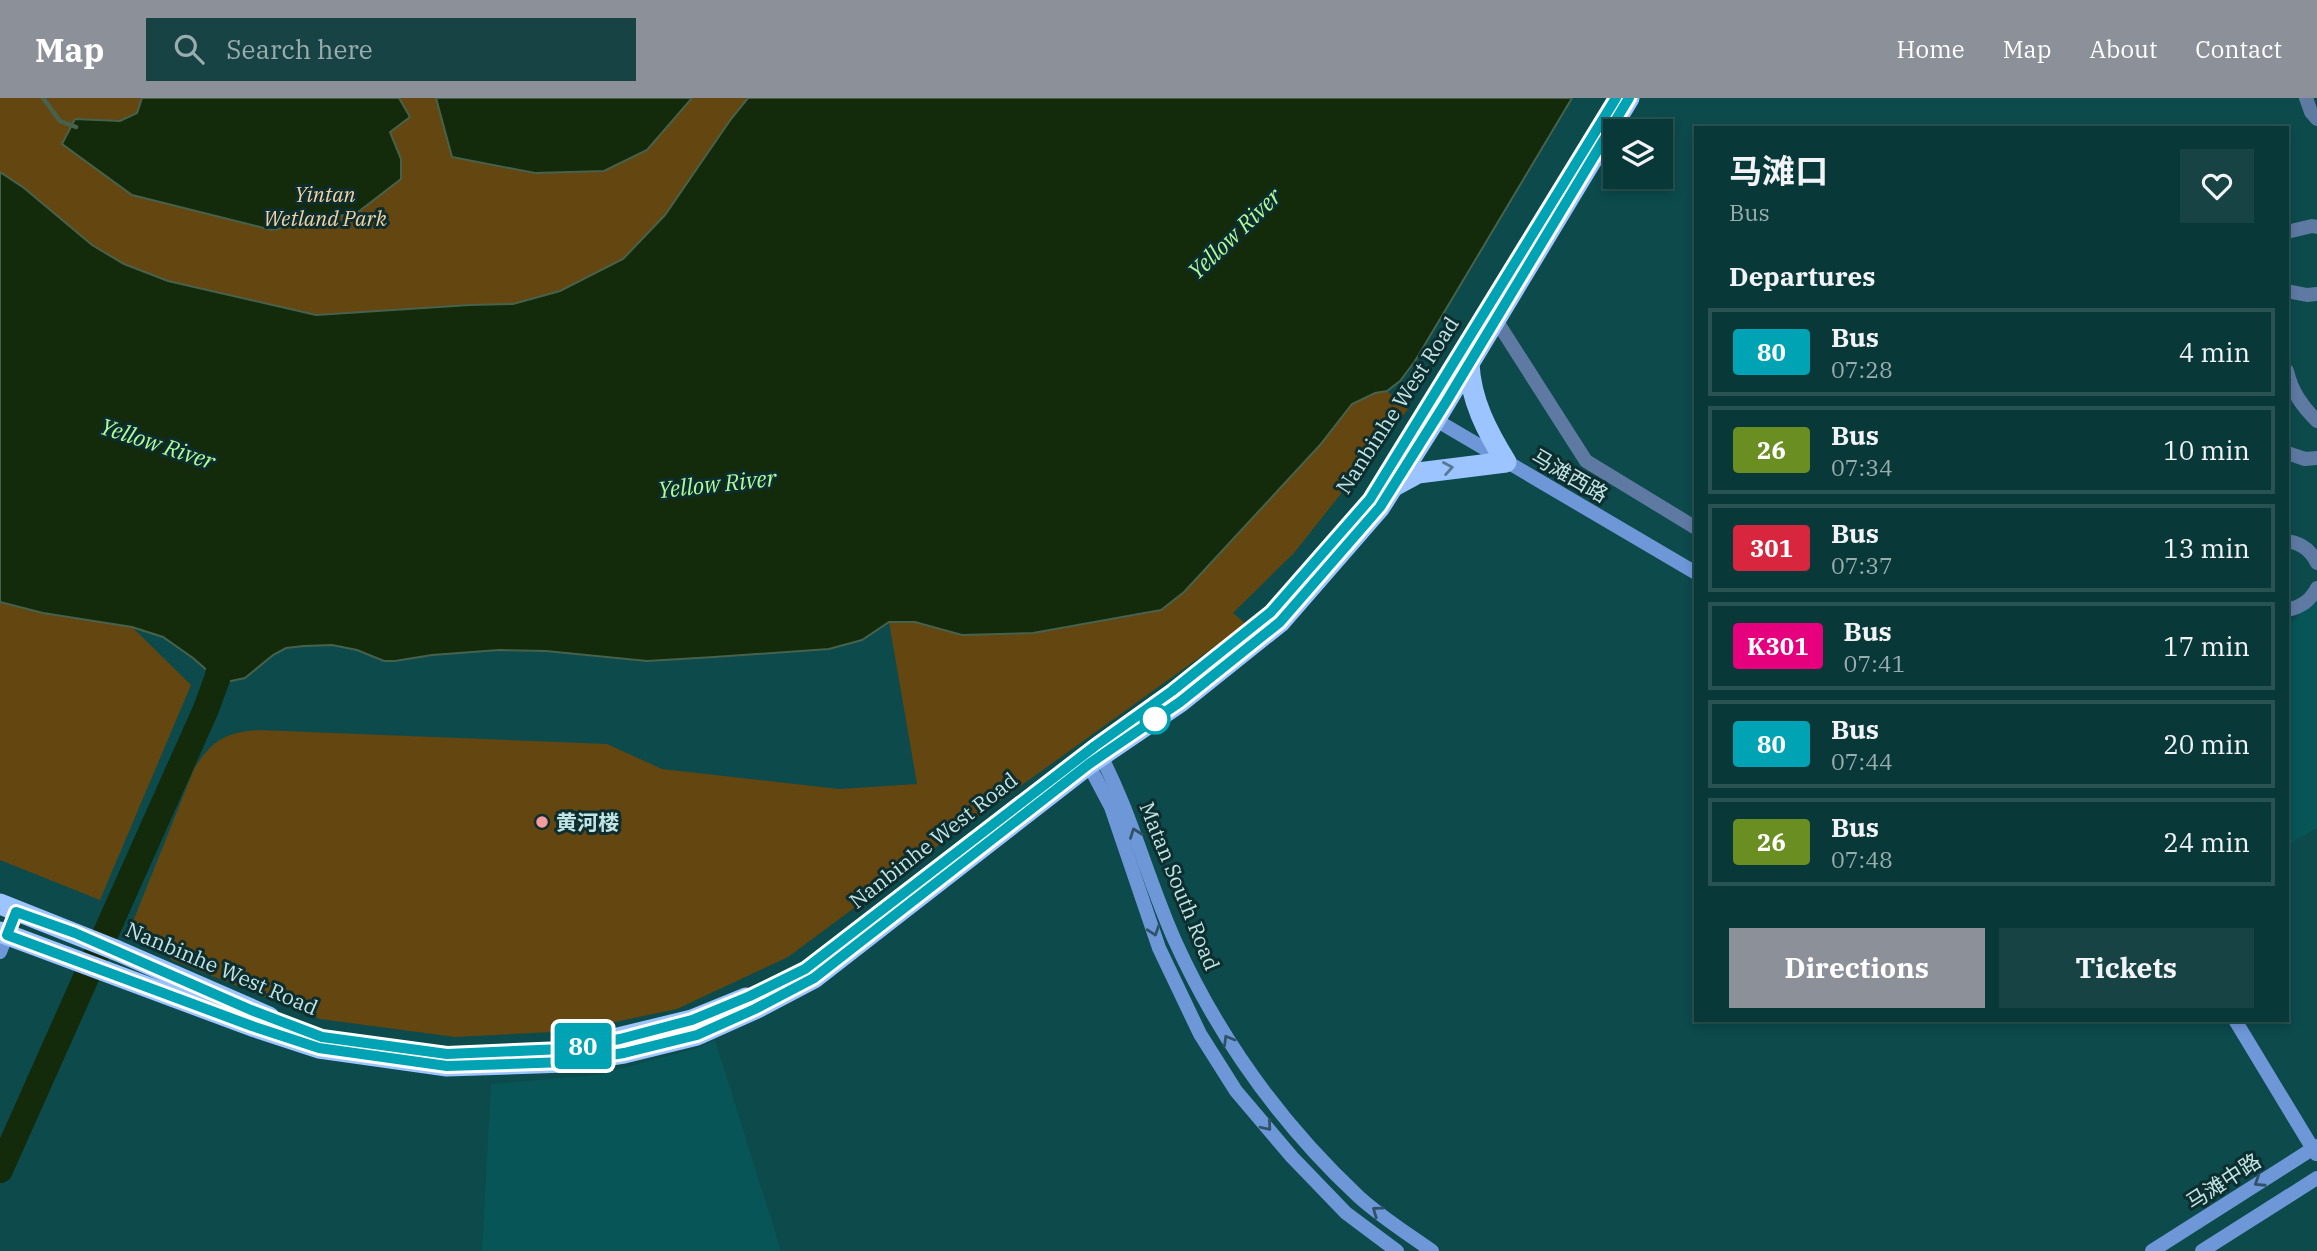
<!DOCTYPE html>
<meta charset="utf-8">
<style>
body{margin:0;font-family:"IBM Plex Serif","Noto Sans SC",serif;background:#174344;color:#f1f3f6;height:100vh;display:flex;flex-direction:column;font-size:26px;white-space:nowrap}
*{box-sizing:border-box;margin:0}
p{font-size:23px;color:#99acae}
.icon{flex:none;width:38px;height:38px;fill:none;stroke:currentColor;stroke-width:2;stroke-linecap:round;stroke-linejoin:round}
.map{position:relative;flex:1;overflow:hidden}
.side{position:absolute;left:1694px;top:28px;width:595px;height:896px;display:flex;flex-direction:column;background:#093839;border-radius:0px;box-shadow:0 4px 10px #0003,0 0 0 2px #295253}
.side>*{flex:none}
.badge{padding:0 14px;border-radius:5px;font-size:24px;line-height:46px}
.controls{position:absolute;left:1603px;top:21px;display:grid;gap:14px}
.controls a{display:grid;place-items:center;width:70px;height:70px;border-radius:0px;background:#093839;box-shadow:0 4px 10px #0003,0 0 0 2px #295253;font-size:35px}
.map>.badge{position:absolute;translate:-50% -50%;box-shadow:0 0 0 4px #fff}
h2{padding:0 35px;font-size:26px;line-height:63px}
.round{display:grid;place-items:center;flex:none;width:74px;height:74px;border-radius:0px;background:#174344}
.summary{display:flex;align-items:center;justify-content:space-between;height:119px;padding:0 35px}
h1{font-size:33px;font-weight:700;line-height:52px}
.primary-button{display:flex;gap:14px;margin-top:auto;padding:14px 35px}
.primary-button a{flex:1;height:80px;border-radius:0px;background:#8c9099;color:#fff;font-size:28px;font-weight:700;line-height:80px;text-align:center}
.primary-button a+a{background:#174344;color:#f1f3f6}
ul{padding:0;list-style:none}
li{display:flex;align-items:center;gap:21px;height:88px;margin:0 14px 10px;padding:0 21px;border:4px solid #295253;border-radius:0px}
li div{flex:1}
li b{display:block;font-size:26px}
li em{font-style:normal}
li .badge{min-width:77px;font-weight:700;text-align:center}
header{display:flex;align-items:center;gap:42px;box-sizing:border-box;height:98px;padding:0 35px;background:#8c9099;color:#fff}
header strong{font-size:33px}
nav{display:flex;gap:38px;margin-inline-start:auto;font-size:24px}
.search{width:490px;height:63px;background:#174344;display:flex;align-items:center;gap:18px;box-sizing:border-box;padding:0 24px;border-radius:0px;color:#99acae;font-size:26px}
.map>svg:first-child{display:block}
.built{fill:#075557}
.green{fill:#634610}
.water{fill:#132b0a;stroke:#47624c;stroke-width:2}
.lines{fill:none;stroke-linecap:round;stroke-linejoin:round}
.stream{stroke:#47624c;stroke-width:4.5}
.river{stroke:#132b0a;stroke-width:26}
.street{stroke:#5e79a2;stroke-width:14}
.secondary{stroke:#6d97d7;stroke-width:14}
.highway{stroke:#9cc4ff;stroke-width:21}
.oneway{stroke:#547896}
.oneway2{stroke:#2f5269}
.line-casing{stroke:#fff;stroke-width:16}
.line{stroke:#00a3b4;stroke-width:10}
.stop-dot{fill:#fff;stroke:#00a3b4;stroke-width:3.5}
.poi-dot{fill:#f59b9d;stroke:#0d2d2e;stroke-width:2.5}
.labels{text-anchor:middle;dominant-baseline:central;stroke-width:6;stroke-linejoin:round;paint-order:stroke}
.park-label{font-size:21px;font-style:italic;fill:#f3d2a0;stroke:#0d2d2e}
.street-label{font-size:21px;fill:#c1e4e5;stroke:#0d2d2e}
.poi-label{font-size:21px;font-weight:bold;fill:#c1e4e5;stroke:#0d2d2e;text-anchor:start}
.water-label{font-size:23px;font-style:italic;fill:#b0fb98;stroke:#0d2d2e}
</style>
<header>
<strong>Map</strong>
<div class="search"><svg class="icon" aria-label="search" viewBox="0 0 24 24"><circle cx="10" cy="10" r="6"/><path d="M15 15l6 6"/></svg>Search here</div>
<nav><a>Home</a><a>Map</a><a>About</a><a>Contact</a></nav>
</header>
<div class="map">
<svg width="2317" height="1153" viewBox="0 0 2317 1153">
<rect width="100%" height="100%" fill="#0c4a4c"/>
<g class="built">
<polygon points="2317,497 2317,730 2287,747 2287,530"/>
<polygon points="715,942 781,1153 482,1153 491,986 597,977 697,950"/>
</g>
<g class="green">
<polygon points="0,0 748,0 731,21 665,117 623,161 560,193 513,206 470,207 316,217 168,183 124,166 92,147 24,90 0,74"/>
<path d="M1387 293 1408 311 1294 455 1233 515 1246 526 958 733 788 859 677 911 572 933 455 939 320 921 172 862 132 826 194 671C211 643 225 634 258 632L607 646 662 671 839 691 917 686 889 524H915L934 530 1002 537 1033 535 1143 516 1184 494 1320 347 1352 306 1375 295Z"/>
<polygon points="0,504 43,515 132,529 191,587 100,802 0,762"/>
</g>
<g class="water">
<polygon points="142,0 399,0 410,19 390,34 401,61 401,81 358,114 272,132 132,97 62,46 75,21 120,23 137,15"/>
<polygon points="436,0 692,0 647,52 604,73 535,75 452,59"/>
<polygon points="748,0 1572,0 1415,263 1400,283 1387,293 1375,295 1352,306 1320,347 1184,494 1161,512 1033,535 962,537 915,524 889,524 862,542 829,551 714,559 647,563 546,553 499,552 432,557 395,563 384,563 357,552 332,547 304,548 286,550 273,557 245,580 231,583 217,581 193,560 163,539 132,529 43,515 0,504 0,74 24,90 92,147 124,166 168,183 316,217 470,207 513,206 560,193 623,161 665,117 731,21"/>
</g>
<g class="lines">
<polyline class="stream" points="43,0 60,23 76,29"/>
<polyline class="river" points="0,1072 206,611 217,581 225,547"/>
<g class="street">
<polyline points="2306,0 2311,14 2317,21"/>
<polyline points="2287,134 2312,128 2317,129"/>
<polyline points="2287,193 2307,197 2317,196"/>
<polyline points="1496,222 1586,363 1696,430"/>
<path d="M2287 273C2292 294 2302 308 2317 323"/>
<polyline points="2287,355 2305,361 2317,360"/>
<path d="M2287 443C2301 445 2311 452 2317 465"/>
<path d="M2287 512C2301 509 2310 503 2317 490"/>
</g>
<g class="secondary">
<polyline points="1424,315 1696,475"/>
<path d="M1095 647C1130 710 1146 778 1175 843 1219 940 1282 1027 1359 1099 1381 1119 1408 1136 1432 1153"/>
<polyline points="1083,656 1111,709 1159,850 1200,936 1236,993 1292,1059 1346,1115 1397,1153"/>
<polyline points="0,854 16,814"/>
<polyline points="2235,922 2316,1056"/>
<polyline points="2152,1153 2317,1048"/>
<polyline points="2202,1153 2317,1080"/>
</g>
<g class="highway">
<path d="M1394 388 1418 375 1506 364C1487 333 1471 303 1469 266"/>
<polyline points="0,806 118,853 269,919"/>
<polyline points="0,834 252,928 319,950 447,968 566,964 624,955 697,937 755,911 814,880 1089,666 1180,604 1280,524 1380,409 1435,322 1629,0"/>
<polyline points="593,946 692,922 746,900"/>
</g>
</g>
<defs><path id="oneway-chevron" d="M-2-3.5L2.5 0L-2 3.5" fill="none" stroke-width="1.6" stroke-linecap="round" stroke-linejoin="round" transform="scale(1.75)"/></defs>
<use class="oneway" href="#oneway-chevron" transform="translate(1448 370) rotate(-10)"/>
<g class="oneway2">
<use href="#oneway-chevron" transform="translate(1135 735) rotate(-110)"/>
<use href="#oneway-chevron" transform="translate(1154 833) rotate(71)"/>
<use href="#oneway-chevron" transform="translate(1228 942) rotate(-120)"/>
<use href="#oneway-chevron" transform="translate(1267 1028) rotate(50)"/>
<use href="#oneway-chevron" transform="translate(2259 1084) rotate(147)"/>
<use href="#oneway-chevron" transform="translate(1377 1113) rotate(-144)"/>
</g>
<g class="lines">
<g class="line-casing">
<polyline id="line" points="1616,0 1370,401 1271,514 1172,593 1095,648 805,871 750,898 692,922 620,941 563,951 447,956 322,939 251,912 75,835 16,814 7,837 252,928 319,950 447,968 566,964 624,955 697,937 755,911 814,880 1089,666 1180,604 1280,524 1380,409 1446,304 1629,0"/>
</g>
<use href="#line" class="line"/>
</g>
<circle class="stop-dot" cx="1155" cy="621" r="14"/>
<circle class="poi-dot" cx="542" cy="724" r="7"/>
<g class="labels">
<g class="park-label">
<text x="325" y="96">Yintan<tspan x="325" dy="24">Wetland Park</tspan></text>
</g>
<g class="street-label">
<text transform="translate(1397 307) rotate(-57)">Nanbinhe West Road</text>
<text transform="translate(1570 377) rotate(30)">马滩西路</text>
<text transform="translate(933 742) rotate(-38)">Nanbinhe West Road</text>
<text transform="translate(1180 788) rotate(68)">Matan South Road</text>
<text transform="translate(222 870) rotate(23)">Nanbinhe West Road</text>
<text transform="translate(2223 1083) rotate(-33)">马滩中路</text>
</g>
<g class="poi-label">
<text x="556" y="724">黄河楼</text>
</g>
<g class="water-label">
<text transform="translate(1234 135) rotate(-44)">Yellow River</text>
<text transform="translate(158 345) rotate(18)">Yellow River</text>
<text transform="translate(717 385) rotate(-6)">Yellow River</text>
</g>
</g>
</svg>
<div class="controls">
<a><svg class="icon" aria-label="layers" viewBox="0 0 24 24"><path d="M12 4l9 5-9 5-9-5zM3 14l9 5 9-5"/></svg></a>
</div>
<b class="badge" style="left:583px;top:948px;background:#00a3b4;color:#fff">80</b>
<section class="side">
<div class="summary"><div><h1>马滩口</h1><p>Bus</p></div><a class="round"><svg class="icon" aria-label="heart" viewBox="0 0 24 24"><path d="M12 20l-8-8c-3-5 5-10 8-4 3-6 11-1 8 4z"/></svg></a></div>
<h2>Departures</h2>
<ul>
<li><span class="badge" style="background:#00a3b4;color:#fff">80</span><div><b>Bus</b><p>07:28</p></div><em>4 min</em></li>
<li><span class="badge" style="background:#6b8e23;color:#fff">26</span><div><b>Bus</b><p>07:34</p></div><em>10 min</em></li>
<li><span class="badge" style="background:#d7263d;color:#fff">301</span><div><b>Bus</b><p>07:37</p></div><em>13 min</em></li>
<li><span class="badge" style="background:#e6007e;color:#fff">K301</span><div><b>Bus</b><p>07:41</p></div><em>17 min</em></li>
<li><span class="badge" style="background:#00a3b4;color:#fff">80</span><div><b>Bus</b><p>07:44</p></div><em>20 min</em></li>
<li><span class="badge" style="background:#6b8e23;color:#fff">26</span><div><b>Bus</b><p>07:48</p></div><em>24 min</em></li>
</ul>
<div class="primary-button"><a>Directions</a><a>Tickets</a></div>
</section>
</div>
